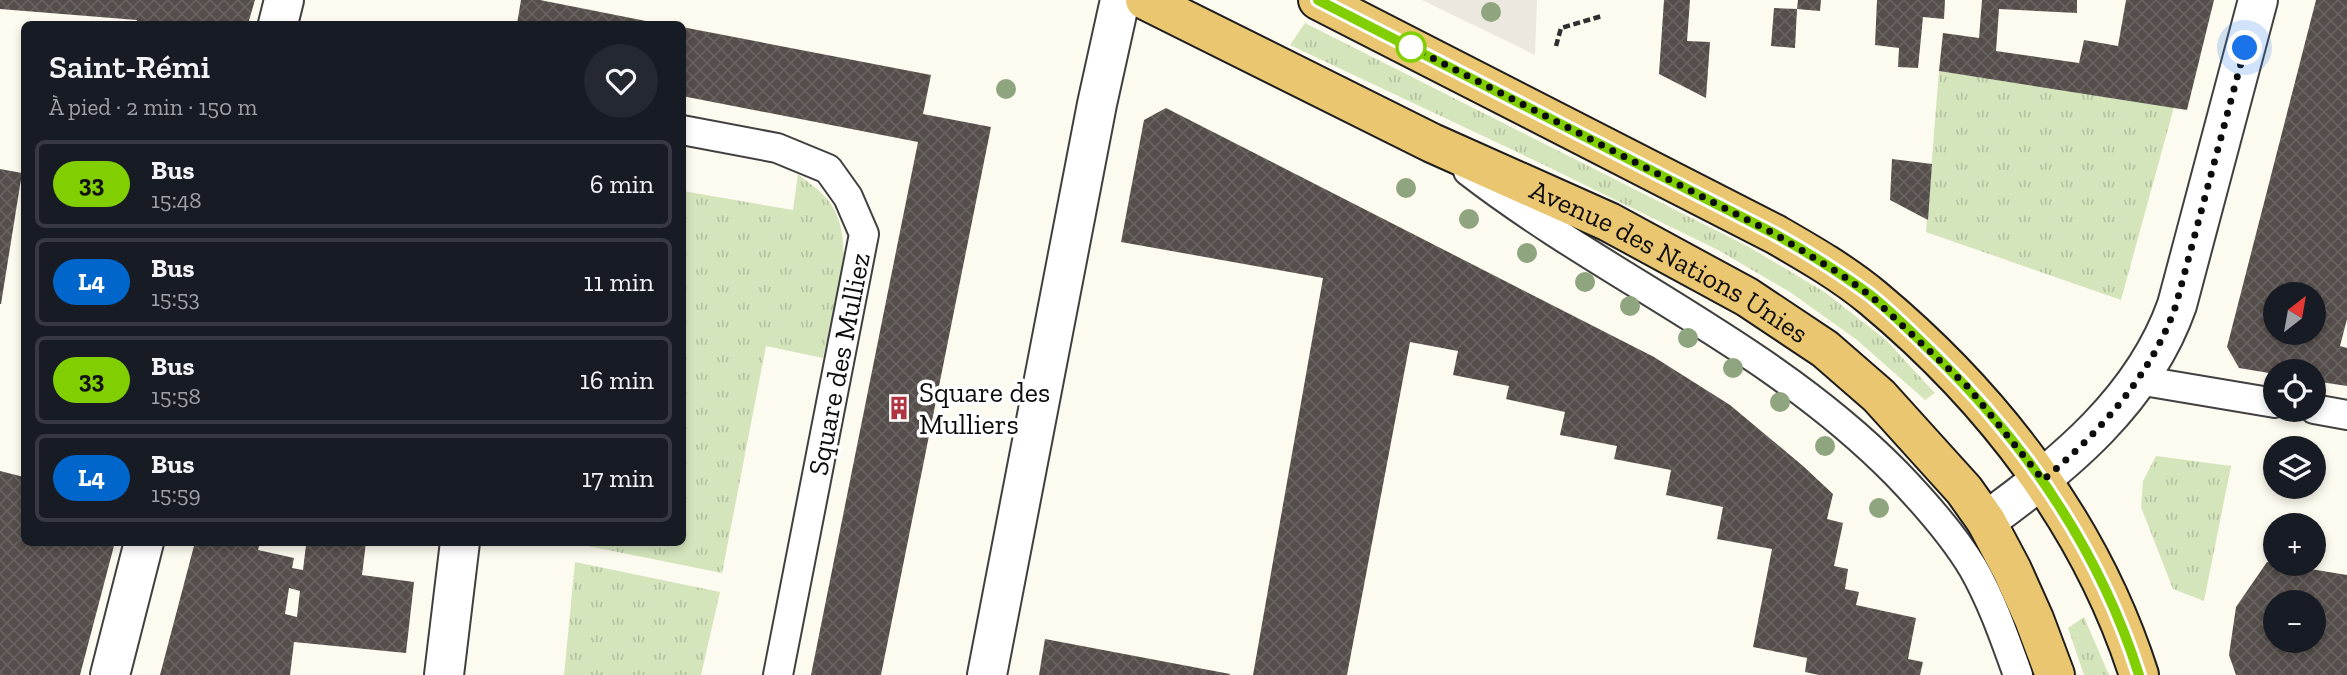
<!DOCTYPE html>
<html lang="fr">
<meta charset="utf-8">
<style>
body{margin:0;font-family:"Zilla Slab",serif;background:#242831;color:#f1f3f6;height:100vh;display:flex;flex-direction:column;font-size:26px;white-space:nowrap}
*{box-sizing:border-box;margin:0}
p{font-size:23px;color:#9ea1a6}
.icon{flex:none;width:38px;height:38px;fill:none;stroke:currentColor;stroke-width:2;stroke-linecap:round;stroke-linejoin:round}
.map{position:relative;flex:1;overflow:hidden}
.side{position:absolute;left:21px;top:21px;width:665px;height:525px;display:flex;flex-direction:column;background:#171b24;border-radius:10px;box-shadow:0 4px 10px #0003}
.side>*{flex:none}
.badge{padding:0 14px;border-radius:23px;font-size:24px;line-height:46px}
.needle{width:46px;rotate:31deg}
.buttons{position:absolute;left:2263px;top:282px;display:grid;gap:14px}
.buttons a{display:grid;place-items:center;width:63px;height:63px;border-radius:50%;background:#171b24;box-shadow:0 4px 10px #0003;font-size:35px}
.you{position:absolute;width:35px;height:35px;margin:-18px;border:5px solid #fff;border-radius:50%;background:#1a73e8;box-shadow:0 0 0 10px #1a73e833}
.map>.badge{position:absolute;translate:-50% -50%;box-shadow:0 0 0 4px #fff}
.round{display:grid;place-items:center;flex:none;width:74px;height:74px;border-radius:37px;background:#242831}
.headline{display:flex;align-items:center;justify-content:space-between;height:119px;padding:0 28px}
h1{font-size:33px;font-weight:600;line-height:52px}
ul{padding:0;list-style:none}
li{display:flex;align-items:center;gap:21px;height:88px;margin:0 14px 10px;padding:0 14px;border:4px solid #363941;border-radius:10px}
li div{flex:1}
li b{display:block;font-size:26px}
li em{font-style:normal}
li .badge{min-width:77px;font-weight:700;text-align:center}
.map>svg:first-child{display:block}
.grass{fill:url(#grass-tufts)}
.plaza{fill:#ede8df}
.building{fill:url(#building-cross-hatch);fill-rule:evenodd}
.lines{fill:none;stroke-linecap:round;stroke-linejoin:round}
.lane-casing{stroke:#404040;stroke-width:32}
.street-casing{stroke:#404040;stroke-width:42}
.primary-casing{stroke:#1e1e1e;stroke-width:42}
.path{stroke:#2f2f2f;stroke-width:4.5;stroke-dasharray:7 3.5;stroke-linecap:butt}
.lane{stroke:#fff;stroke-width:28}
.street{stroke:#fff;stroke-width:38}
.primary{stroke:#ebc671;stroke-width:38}
.tree{fill:#8ea57f}
.line-casing{stroke:#fff;stroke-width:16}
.line{stroke:#81cf00;stroke-width:10}
.walk{stroke:#0d0d0d;stroke-width:7;stroke-dasharray:0 12.6}
.stop-dot{fill:#fff;stroke:#81cf00;stroke-width:3.5}
.labels{text-anchor:middle;dominant-baseline:central;stroke-width:7;stroke-linejoin:round;paint-order:stroke}
.street-label{font-size:28px;fill:#0d0d0d;stroke:#fff}
.poi-label{font-size:28px;fill:#0d0d0d;stroke:#fff;text-anchor:start}
</style>
<div class="map">
<svg width="2347" height="675" viewBox="0 0 2347 675">
<defs>
<pattern id="grass-tufts" width="24" height="20" patternUnits="userSpaceOnUse" patternTransform="scale(1.75)"><rect width="24" height="20" fill="#d4e5bc"/><path d="M3 7l-1-3M5 7V3M7 7l1-3M15 17l-1-3M17 17v-4M19 17l1-3" fill="none" stroke="#b5c3a0"/></pattern>
<pattern id="building-cross-hatch" width="8" height="8" patternUnits="userSpaceOnUse" patternTransform="scale(1.75)"><rect width="8" height="8" fill="#554e4b"/><path d="M0 0l8 8M0 8l8-8" fill="none" stroke="#686360"/></pattern>
</defs>
<rect width="100%" height="100%" fill="#fdfaef"/>
<g class="grass">
<polygon points="1305,23 1749,247 1826,293 1886,340 1935,393 1925,400 1857,340 1790,292 1718,250 1538,162 1290,45"/>
<polygon points="1939,71 2174,107 2121,300 1926,232"/>
<path d="M798 174C807 182 819 189 827 199 861 239 833 313 823 358L766 346 722 573 573 543 682 542 683 191 793 210Z"/>
<polygon points="2156,456 2231,466 2204,601 2173,589 2141,507 2143,481"/>
<polygon points="575,562 720,592 701,675 564,675"/>
<polygon points="2084,617 2109,675 2084,675 2068,628"/>
</g>
<polygon class="plaza" points="1422,0 1537,0 1535,55"/>
<g class="building">
<polygon points="0,0 255,0 248,24 136,24 137,20 0,9"/>
<polygon points="521,0 540,0 661,24 517,24"/>
<polygon points="1664,0 1690,0 1687,41 1710,42 1706,98 1659,74"/>
<polygon points="1798,0 1821,0 1820,11 1797,9"/>
<polygon points="1877,0 1945,0 1944,19 1923,17 1918,68 1898,67 1899,48 1875,45"/>
<polygon points="1982,0 2077,0 2077,13 1999,9 1996,51 2079,63 2084,40 2118,46 2126,0 2214,0 2187,110 1939,71 1943,33 1979,38"/>
<path d="M2316 0H2347V319L2340 346 2347 348V386L2314 381V371H2275V374L2239 368 2227 347ZM2275 294H2314V332H2275Z"/>
<polygon points="1774,8 1797,9 1795,48 1771,46"/>
<polygon points="682,27 931,75 923,114 991,127 881,675 811,675 918,142 682,96"/>
<polygon points="1166,108 1654,357 1730,405 1803,466 1833,494 1827,519 1843,523 1834,566 1848,569 1845,589 1859,592 1856,605 1916,618 1908,659 1923,662 1920,675 1819,675 1805,672 1807,658 1753,647 1772,549 1717,539 1723,507 1666,495 1671,470 1614,459 1617,446 1560,435 1565,412 1506,399 1509,386 1453,375 1458,351 1410,342 1347,675 1253,675 1323,278 1121,242 1144,120"/>
<polygon points="1892,159 1932,164 1928,220 1890,200"/>
<polygon points="0,169 22,173 1,304 0,304"/>
<polygon points="0,471 24,477 24,542 115,542 80,675 0,675"/>
<path d="M195 542H260L258 550 294 558 292 568 303 570 306 545 301 542H366L362 575 414 582 406 653 294 642 290 675H160ZM289 588 300 591 297 617 285 614Z"/>
<path d="M2267 562 2347 575V675H2236L2229 655 2236 607ZM2275 602H2314V640H2275Z"/>
<polygon points="1045,639 1230,674 1230,675 1039,675"/>
</g>
<g class="lines">
<g class="lane-casing">
<g id="lane">
<polyline points="682,130 777,148 828,169 848,197 864,234 778,675"/>
<path d="M1468 171C1608 279 1770 345 1896 473 1924 502 1952 533 1973 568 1992 601 2005 639 2018 675"/>
<polyline points="2138,380 2275,403"/>
<polyline points="2314,409 2347,415"/>
</g>
</g>
<g class="street-casing">
<g id="street">
<polyline points="278,24 284,0"/>
<path d="M1986 521C2064 465 2144 399 2177 305L2258 0"/>
<polyline points="110,675 144,542"/>
<polyline points="444,675 460,542"/>
<polyline points="987,675 1097,104 1120,0"/>
</g>
</g>
<g class="primary-casing">
<g id="primary">
<path id="s1" d="M1145 0 1432 143 1609 222 1747 297 1825 349 1879 396 1964 490 1986 521 2012 570 2034 619 2055 675"/>
<path d="M1318 0 1775 234C1808 253 1843 273 1873 298 1993 398 2091 525 2139 675"/>
</g>
</g>
<polyline class="path" points="1556,46 1561,28 1602,16"/>
<use href="#lane" class="lane"/>
<use href="#street" class="street"/>
<use href="#primary" class="primary"/>
</g>
<g class="tree">
<circle cx="1491" cy="12" r="10"/>
<circle cx="1006" cy="89" r="10"/>
<circle cx="1406" cy="188" r="10"/>
<circle cx="1469" cy="219" r="10"/>
<circle cx="1527" cy="253" r="10"/>
<circle cx="1585" cy="282" r="10"/>
<circle cx="1630" cy="306" r="10"/>
<circle cx="1688" cy="338" r="10"/>
<circle cx="1733" cy="368" r="10"/>
<circle cx="1780" cy="402" r="10"/>
<circle cx="1825" cy="446" r="10"/>
<circle cx="1879" cy="508" r="10"/>
</g>
<g class="lines">
<g class="line-casing">
<path id="line" d="M1318 0 1775 234C1807 252 1839 272 1869 294 1892 312 1914 335 1935 355 2027 445 2100 552 2139 675"/>
</g>
<use href="#line" class="line"/>
<path class="walk" d="M1411 47 1775 234 1842 275 1871 296 1969 388 2043 480C2099 433 2152 375 2176 305L2245 48"/>
</g>
<defs>
<g id="building-bare" transform="scale(1.89)"><path d="M-4-6H4V6H1V3H-1V6H-4ZM-2.5-4.3h1.7v1.8h-1.7ZM.8-4.3h1.7v1.8H.8ZM-2.5-1h1.7V.8h-1.7ZM.8-1h1.7V.8H.8Z" fill="#b03340" stroke="#fff" stroke-width="2.5" paint-order="stroke"/></g>
</defs>
<g fill-rule="evenodd">
<use href="#building-bare" x="899" y="408"/>
</g>
<circle class="stop-dot" cx="1411" cy="47" r="14"/>
<g class="labels">
<g class="street-label">
<text stroke="none"><textPath href="#s1" startOffset="586">Avenue des Nations Unies</textPath></text>
<text transform="translate(839 364) rotate(-79)">Square des Mulliez</text>
</g>
<g class="poi-label">
<text x="919" y="392">Square des<tspan x="919" dy="32">Mulliers</tspan></text>
</g>
</g>
</svg>
<div class="buttons">
<a><svg class="needle" viewBox="-14 -14 28 28"><path d="M0-13l5 13h-10z" fill="#e53935"/><path d="M0 13l5-13h-10z" fill="#9ea1a6"/></svg></a>
<a><svg class="icon" aria-label="locate" viewBox="0 0 24 24"><circle cx="12" cy="12" r="6"/><path d="M12 2v4M12 18v4M2 12h4M18 12h4"/></svg></a>
<a><svg class="icon" aria-label="layers" viewBox="0 0 24 24"><path d="M12 4l9 5-9 5-9-5zM3 14l9 5 9-5"/></svg></a>
<a>+</a>
<a>−</a>
</div>
<div class="you" style="left:2245px;top:48px"></div>
<section class="side">
<div class="headline"><div><h1>Saint-Rémi</h1><p>À pied · 2 min · 150 m</p></div><a class="round"><svg class="icon" aria-label="heart" viewBox="0 0 24 24"><path d="M12 20l-8-8c-3-5 5-10 8-4 3-6 11-1 8 4z"/></svg></a></div>
<ul>
<li><span class="badge" style="background:#81cf00;color:#111">33</span><div><b>Bus</b><p>15:48</p></div><em>6 min</em></li>
<li><span class="badge" style="background:#06c;color:#fff">L4</span><div><b>Bus</b><p>15:53</p></div><em>11 min</em></li>
<li><span class="badge" style="background:#81cf00;color:#111">33</span><div><b>Bus</b><p>15:58</p></div><em>16 min</em></li>
<li><span class="badge" style="background:#06c;color:#fff">L4</span><div><b>Bus</b><p>15:59</p></div><em>17 min</em></li>
</ul>
</section>
</div>
